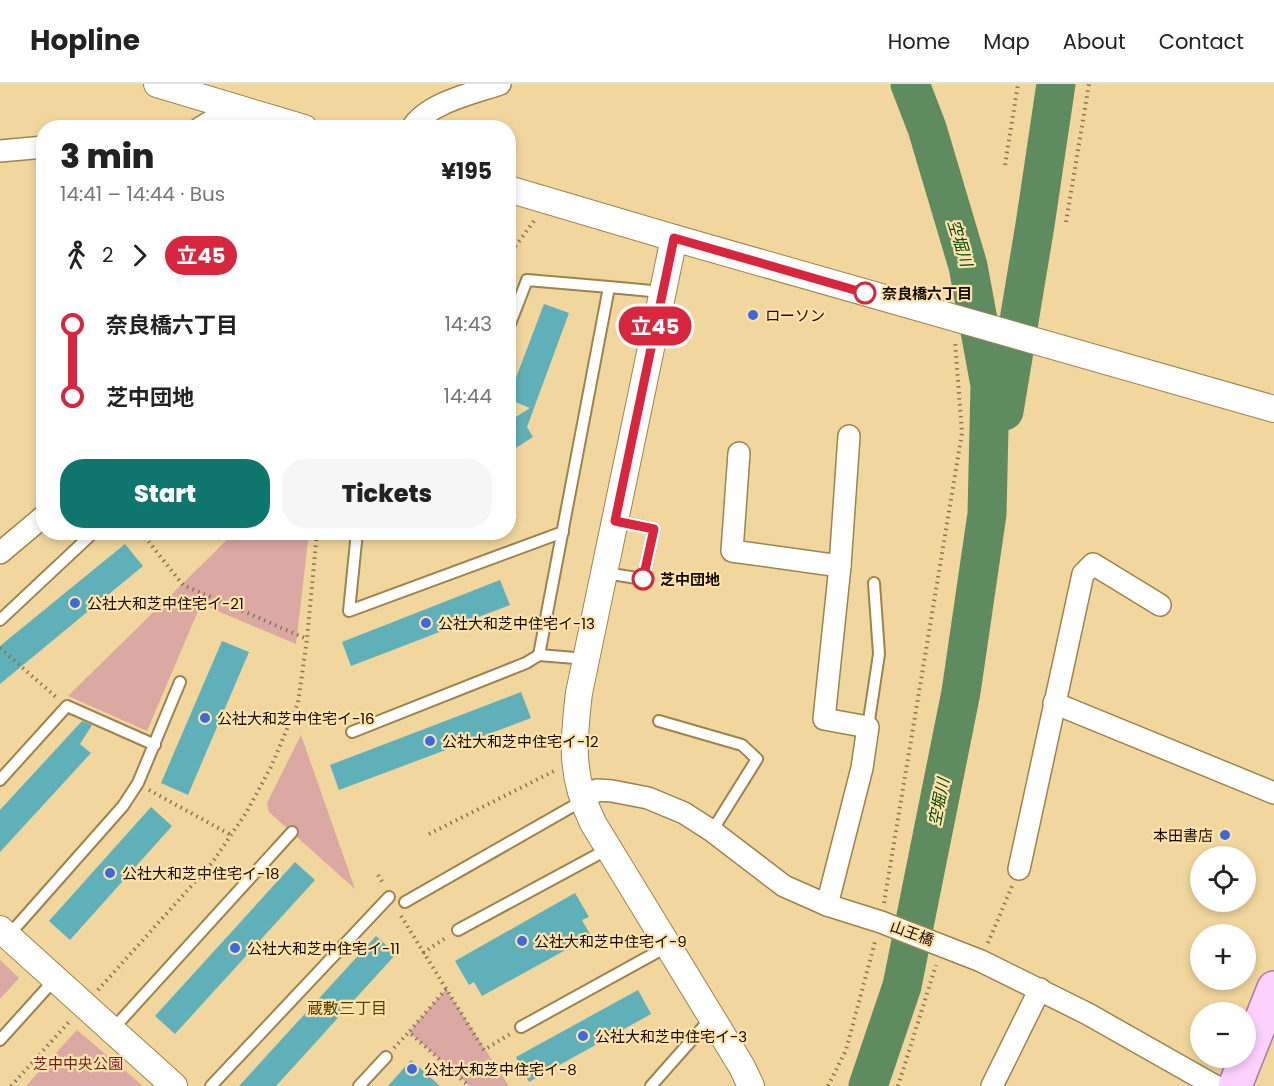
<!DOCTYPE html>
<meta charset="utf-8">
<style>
body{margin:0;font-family:Poppins,"Noto Sans JP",sans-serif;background:#f6f6f6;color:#222;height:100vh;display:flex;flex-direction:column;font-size:22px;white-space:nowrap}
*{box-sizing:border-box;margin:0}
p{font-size:20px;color:#767676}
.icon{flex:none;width:33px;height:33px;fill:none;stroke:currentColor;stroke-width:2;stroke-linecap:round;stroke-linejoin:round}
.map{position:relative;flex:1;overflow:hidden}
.details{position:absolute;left:36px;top:36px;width:480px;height:420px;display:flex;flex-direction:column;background:#fff;border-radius:24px;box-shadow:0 3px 9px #0003}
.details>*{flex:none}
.badge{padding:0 12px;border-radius:20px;font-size:21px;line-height:39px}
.controls{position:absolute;left:1190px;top:762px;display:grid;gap:12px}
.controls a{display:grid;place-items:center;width:66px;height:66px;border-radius:50%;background:#fff;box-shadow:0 3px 9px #0003;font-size:30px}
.map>.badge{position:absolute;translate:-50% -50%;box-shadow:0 0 0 3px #fff}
.legs{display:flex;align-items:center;gap:9px;height:66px;padding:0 24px;font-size:20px}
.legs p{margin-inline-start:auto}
.summary{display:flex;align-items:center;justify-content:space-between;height:102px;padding:0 24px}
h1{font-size:33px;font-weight:800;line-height:45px}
.action{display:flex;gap:12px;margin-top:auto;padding:12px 24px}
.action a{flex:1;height:69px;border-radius:24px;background:#0f766e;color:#fff;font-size:24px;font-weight:800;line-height:69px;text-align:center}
.action a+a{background:#f6f6f6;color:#222}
ul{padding:0 24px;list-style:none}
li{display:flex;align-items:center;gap:21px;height:72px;font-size:22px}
li i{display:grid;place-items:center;width:9px;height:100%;margin:0 8px;background:currentColor}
li i::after{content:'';width:15px;height:15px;margin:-8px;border:4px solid;border-radius:50%;background:#fff}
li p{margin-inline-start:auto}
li:first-child i{background:linear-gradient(#0000 50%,currentColor 0)}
li:last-child i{background:linear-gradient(currentColor 50%,#0000 0)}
header{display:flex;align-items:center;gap:36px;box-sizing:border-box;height:84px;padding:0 30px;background:#fff;border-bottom:2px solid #e0e0e0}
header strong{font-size:28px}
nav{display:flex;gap:33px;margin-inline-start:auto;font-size:21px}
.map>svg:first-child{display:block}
.green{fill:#dba8a3}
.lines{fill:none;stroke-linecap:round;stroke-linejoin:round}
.river{stroke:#5f8b60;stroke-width:39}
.building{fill:#60b0b9}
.service-casing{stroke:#9d834d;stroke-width:14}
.minor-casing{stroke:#9d834d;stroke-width:24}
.tertiary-casing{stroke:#9d834d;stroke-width:28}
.primary-casing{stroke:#aa78a5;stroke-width:36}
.path{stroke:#887653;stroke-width:4;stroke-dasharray:1.5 4.5;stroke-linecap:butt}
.service{stroke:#fff;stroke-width:10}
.minor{stroke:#fff;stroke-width:21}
.tertiary{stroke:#fff;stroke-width:26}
.primary{stroke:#fdd1fe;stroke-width:33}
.line-1-casing{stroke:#fff;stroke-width:14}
.line-1{stroke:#d7263d;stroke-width:9}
.stop-1-dot{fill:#fff;stroke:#d7263d;stroke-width:3}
.poi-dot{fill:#3e6adb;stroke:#ffe3aa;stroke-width:2}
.labels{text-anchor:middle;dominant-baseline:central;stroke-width:4.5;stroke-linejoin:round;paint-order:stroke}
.stop-label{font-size:15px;font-weight:bold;fill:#130a00;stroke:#ffe3aa;text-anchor:start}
.poi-label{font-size:15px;fill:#130a00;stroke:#ffe3aa;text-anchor:start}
.street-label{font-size:15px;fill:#130a00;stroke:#ffe3aa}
.park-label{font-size:15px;fill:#6d1f1e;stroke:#ffe3aa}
.water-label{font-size:16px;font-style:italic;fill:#00480d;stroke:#ffe3aa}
.neighbourhood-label{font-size:16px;fill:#553e00;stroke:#ffe3aa}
</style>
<header>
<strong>Hopline</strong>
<nav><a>Home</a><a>Map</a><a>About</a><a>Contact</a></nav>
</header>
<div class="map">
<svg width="1274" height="1002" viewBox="0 0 1274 1002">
<rect width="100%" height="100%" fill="#f1d69d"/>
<g class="green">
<polygon points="234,449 309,449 296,560 201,520 147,647 68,612"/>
<polygon points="301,651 355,805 269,728 267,719"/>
<polygon points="0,876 19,894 0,915"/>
<polygon points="446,905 509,1002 470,1002 409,948"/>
<polygon points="77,946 143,1002 144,1002 26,1002"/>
</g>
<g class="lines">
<g class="river">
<polyline points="1004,327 1035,141 1056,0"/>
<polyline points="868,1002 902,902 961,608 987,430 990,301 968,182 927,44 910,0"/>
</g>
</g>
<g class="building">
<polygon points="544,220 569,229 527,343 533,353 508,369 508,338 530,324 508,315"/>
<polygon points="125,460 143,482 0,600 0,562"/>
<polygon points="500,496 510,521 351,582 342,558"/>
<polygon points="222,557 249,568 188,711 161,699"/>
<polygon points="521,608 531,634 339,706 330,681"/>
<polygon points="82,637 92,641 80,660 91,669 0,768 0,726"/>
<polygon points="151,723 172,742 70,856 49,837"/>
<polygon points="295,778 315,796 175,950 155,932"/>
<polygon points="575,809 589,833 582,836 591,852 482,912 474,898 469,901 455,877"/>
<polygon points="376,852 396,870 276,1002 239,1002"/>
<polygon points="638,906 651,930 529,998 516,973"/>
<polygon points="411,976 440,1002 388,1002"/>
</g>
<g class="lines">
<g class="service-casing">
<g id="service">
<polyline points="508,245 527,196 609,203"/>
<polyline points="357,448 349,527 563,448"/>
<polyline points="605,489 643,495 654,445 616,437"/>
<polyline points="0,536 94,448"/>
<polyline points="587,575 539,571 609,203 662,208"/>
<polyline points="659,637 742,661 757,675 712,747"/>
<polyline points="868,643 879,570 874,499"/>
<polyline points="352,648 526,579 539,571"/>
<polyline points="0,696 67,622 155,661"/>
<polyline points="405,818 582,717"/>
<polyline points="458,846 608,765"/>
<polyline points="8,852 123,722 138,699 180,598"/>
<polyline points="521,943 668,862"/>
<polyline points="112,946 292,748"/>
<polyline points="0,956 55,895"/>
<polyline points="211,1002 389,813"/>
<polyline points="359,1002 386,973"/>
<polyline points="651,1002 712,933"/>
</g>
</g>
<g class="minor-casing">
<g id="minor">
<polyline points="200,44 235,23"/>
<path d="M412 44C427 19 474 9 500 0"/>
<polyline points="0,67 44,63"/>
<polyline points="739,369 732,467 840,482"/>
<polyline points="0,469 44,432"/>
<polyline points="1054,619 1274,709"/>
<polyline points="582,717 597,706 612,707 648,714 684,729 712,747 784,802 827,821 881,838 981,877 1088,930 1215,1002"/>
<polyline points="1019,785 1083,490 1093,480 1160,521"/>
<polyline points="827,821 862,684 868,643 824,635 840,482 849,352"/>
<polyline points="992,1002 1040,905"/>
</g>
</g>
<g class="tertiary-casing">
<g id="tertiary">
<polyline points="157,0 304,44"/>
<polyline points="508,105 674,154 1274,325"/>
<path d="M674 154 579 609C573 659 570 692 593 739L742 983 751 1002"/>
<polyline points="0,845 174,1002"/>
</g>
</g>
<g class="primary-casing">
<polyline id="primary" points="1235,1002 1274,904"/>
</g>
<g class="path">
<polyline points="1005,81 1018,0"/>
<polyline points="1066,138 1089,0"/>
<polyline points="508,172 534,137"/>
<polyline points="141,448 183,501 307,555"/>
<polyline points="0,564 56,613"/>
<polyline points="149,706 231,751"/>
<polyline points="429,750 556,686"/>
<polyline points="378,791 383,799"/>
<polyline points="884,819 962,349 955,257"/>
<polyline points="401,832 484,966 510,950"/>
<polyline points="988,859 1012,802"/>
<polyline points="423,869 447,853"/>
<polyline points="446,905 409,948 469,1002"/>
<polyline points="98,906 212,779 246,729 271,683 298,619 307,555 317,448"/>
<polyline points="394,964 409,948"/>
<polyline points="11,1002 69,938"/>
<polyline points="828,1002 846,966 875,858"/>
<polyline points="898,1002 936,881"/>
</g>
<use href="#service" class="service"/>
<use href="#minor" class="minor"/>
<use href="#tertiary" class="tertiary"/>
<use href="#primary" class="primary"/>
</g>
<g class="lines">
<g class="line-1-casing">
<polyline id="line-1" points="643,495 654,445 615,437 674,154 865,209"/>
</g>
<use href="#line-1" class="line-1"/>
</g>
<g class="stop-1-dot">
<circle cx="865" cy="209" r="10"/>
<circle cx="643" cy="495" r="10"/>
</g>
<g class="poi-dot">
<circle cx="753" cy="231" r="6"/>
<circle cx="75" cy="519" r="6"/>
<circle cx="426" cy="539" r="6"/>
<circle cx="205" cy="634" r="6"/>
<circle cx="430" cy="657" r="6"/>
<circle cx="1225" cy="751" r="6"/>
<circle cx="110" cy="789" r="6"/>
<circle cx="522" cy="857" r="6"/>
<circle cx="235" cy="864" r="6"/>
<circle cx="583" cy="952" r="6"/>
<circle cx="412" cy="985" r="6"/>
</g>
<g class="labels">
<g class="stop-label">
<text x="882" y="209">奈良橋六丁目</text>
<text x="660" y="495">芝中団地</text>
</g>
<g class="poi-label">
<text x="765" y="231">ローソン</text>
<text x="87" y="519">公社大和芝中住宅イ-21</text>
<text x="438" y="539">公社大和芝中住宅イ-13</text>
<text x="217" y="634">公社大和芝中住宅イ-16</text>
<text x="442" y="657">公社大和芝中住宅イ-12</text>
<text x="1213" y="751" text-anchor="end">本田書店</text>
<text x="122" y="789">公社大和芝中住宅イ-18</text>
<text x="534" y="857">公社大和芝中住宅イ-9</text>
<text x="247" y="864">公社大和芝中住宅イ-11</text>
<text x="595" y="952">公社大和芝中住宅イ-3</text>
<text x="424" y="985">公社大和芝中住宅イ-8</text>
</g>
<g class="street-label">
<text transform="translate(912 849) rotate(20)">山王橋</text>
</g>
<g class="park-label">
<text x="78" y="979">芝中中央公園</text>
</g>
<g class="water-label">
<text transform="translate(960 159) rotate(73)">空堀川</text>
<text transform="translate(939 718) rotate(-79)">空堀川</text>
</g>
<g class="neighbourhood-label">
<text x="347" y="924">蔵敷三丁目</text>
</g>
</g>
</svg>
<div class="controls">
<a><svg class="icon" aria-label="locate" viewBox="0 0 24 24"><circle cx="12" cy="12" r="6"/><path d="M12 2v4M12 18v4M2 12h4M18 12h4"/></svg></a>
<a>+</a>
<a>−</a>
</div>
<b class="badge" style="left:655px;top:242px;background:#d7263d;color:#fff">立45</b>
<section class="details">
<div class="summary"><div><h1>3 min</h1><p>14:41 – 14:44 · Bus</p></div><b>¥195</b></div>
<div class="legs"><svg class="icon" aria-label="walk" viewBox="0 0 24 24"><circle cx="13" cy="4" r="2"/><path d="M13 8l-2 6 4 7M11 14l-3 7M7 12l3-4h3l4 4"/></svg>2<svg class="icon" aria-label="forward" viewBox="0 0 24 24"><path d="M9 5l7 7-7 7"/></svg><b class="badge" style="background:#d7263d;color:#fff">立45</b></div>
<ul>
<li><i style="color:#d7263d"></i><b>奈良橋六丁目</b><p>14:43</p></li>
<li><i style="color:#d7263d"></i><b>芝中団地</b><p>14:44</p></li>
</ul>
<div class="action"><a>Start</a><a>Tickets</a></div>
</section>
</div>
